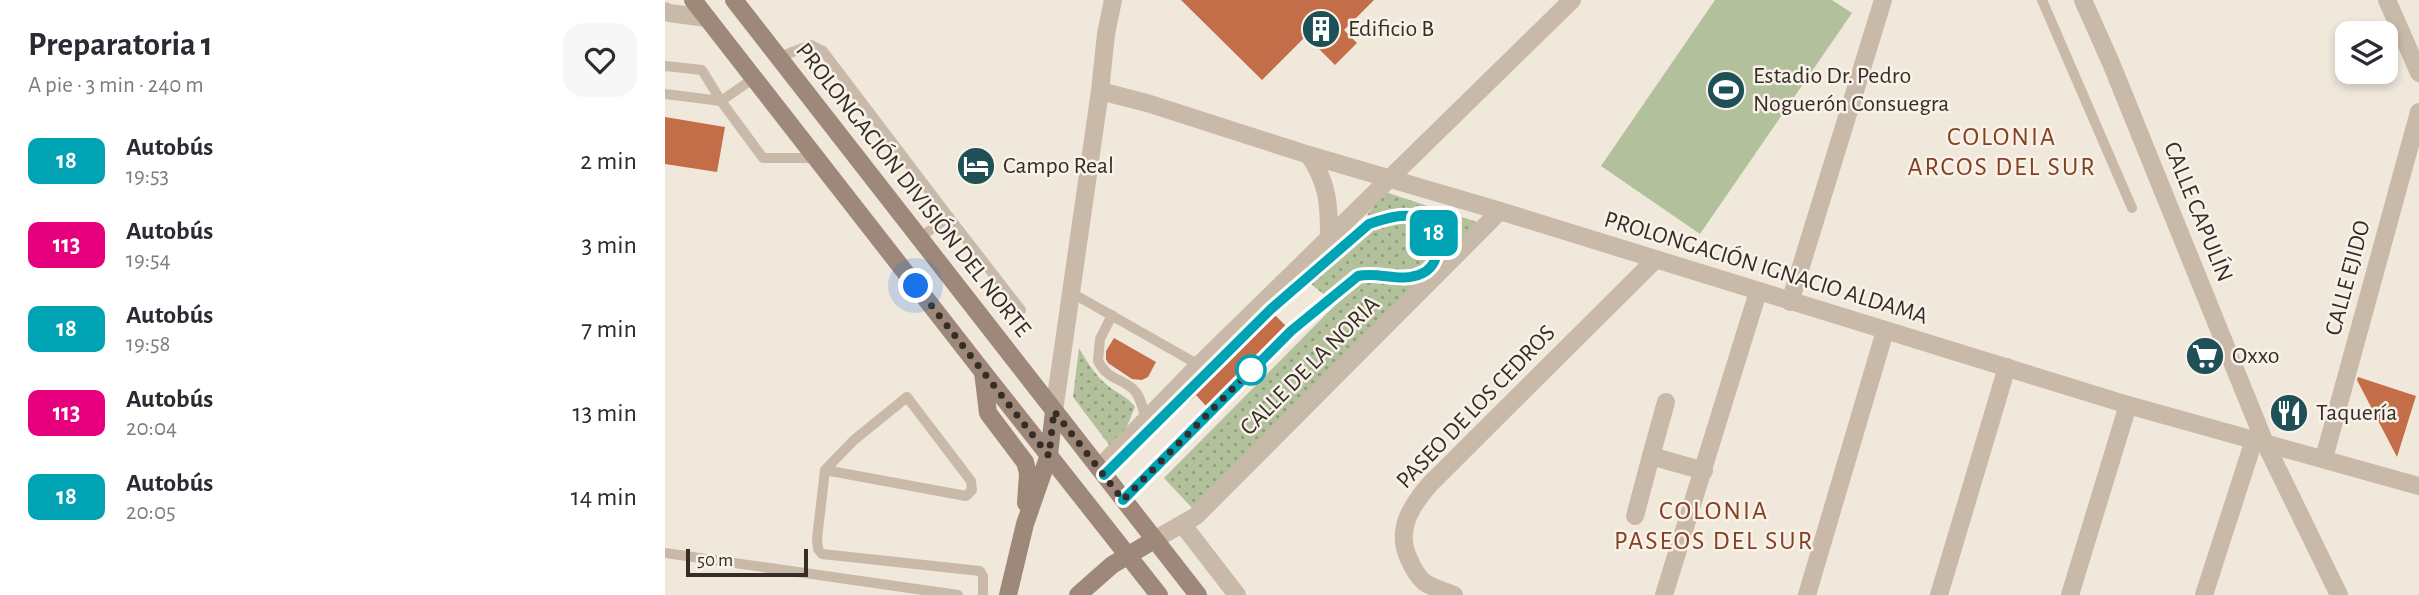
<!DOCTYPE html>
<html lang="es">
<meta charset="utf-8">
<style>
body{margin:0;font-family:"Alegreya Sans",sans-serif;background:#f7f7f7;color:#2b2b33;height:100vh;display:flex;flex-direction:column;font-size:26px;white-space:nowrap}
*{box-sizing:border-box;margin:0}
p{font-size:23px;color:#7c7c81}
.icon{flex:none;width:38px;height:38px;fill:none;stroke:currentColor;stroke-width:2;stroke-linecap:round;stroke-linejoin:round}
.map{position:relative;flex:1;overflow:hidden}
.panel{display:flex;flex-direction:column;background:#fff;width:665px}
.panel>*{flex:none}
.badge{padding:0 14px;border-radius:10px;font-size:24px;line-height:46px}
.fabs{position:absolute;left:1670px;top:21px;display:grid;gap:14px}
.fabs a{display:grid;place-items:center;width:63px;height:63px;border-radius:14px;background:#fff;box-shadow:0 4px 10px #0003;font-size:35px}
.scale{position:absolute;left:21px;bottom:18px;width:122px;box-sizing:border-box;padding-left:7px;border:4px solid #362d28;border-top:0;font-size:19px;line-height:24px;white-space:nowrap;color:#362d28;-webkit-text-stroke:5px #f9f2e8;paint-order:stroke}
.you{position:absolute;width:35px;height:35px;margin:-18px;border:5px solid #fff;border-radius:50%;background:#1a73e8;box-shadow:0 0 0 10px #1a73e833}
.map>.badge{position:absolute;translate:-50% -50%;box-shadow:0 0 0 4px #fff}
.round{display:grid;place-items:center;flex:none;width:74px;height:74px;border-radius:21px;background:#f7f7f7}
.head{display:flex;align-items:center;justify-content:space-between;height:119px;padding:0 28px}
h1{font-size:33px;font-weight:700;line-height:52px}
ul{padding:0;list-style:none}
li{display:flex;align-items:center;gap:21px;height:84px;padding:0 28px}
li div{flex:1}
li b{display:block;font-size:26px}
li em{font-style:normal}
li .badge{min-width:77px;font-weight:700;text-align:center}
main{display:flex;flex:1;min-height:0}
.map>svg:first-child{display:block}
.green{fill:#b2c09c}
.park{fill:url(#park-dots)}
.building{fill:#c36d49}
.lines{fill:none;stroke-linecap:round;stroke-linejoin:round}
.lane{stroke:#c9b9a8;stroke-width:10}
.street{stroke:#c9b9a8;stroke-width:18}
.secondary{stroke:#9d887a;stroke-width:18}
.line-casing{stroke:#fff;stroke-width:16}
.line{stroke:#00a3b4;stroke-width:10}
.walk{stroke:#362d28;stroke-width:7;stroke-dasharray:0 12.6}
.stop-dot{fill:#fff;stroke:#00a3b4;stroke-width:3.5}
.labels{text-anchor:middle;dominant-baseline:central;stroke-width:5;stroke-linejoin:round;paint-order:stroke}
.poi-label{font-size:24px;fill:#362d28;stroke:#f9f2e8;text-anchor:start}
.street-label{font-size:24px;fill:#362d28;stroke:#f9f2e8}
.neighbourhood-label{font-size:26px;letter-spacing:2px;fill:#834023;stroke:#f9f2e8}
</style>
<main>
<section class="panel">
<div class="head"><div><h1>Preparatoria 1</h1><p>A pie · 3 min · 240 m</p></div><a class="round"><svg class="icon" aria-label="heart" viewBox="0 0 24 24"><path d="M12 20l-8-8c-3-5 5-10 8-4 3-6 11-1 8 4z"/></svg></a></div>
<ul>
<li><span class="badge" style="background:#00a3b4;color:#fff">18</span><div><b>Autobús</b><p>19:53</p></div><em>2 min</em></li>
<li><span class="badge" style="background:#e6007e;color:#fff">113</span><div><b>Autobús</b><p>19:54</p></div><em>3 min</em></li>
<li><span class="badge" style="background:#00a3b4;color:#fff">18</span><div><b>Autobús</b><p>19:58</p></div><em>7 min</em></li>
<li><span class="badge" style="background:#e6007e;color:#fff">113</span><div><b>Autobús</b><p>20:04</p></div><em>13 min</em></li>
<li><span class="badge" style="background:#00a3b4;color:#fff">18</span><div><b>Autobús</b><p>20:05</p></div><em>14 min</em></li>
</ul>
</section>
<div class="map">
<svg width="1754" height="595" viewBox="0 0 1754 595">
<defs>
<pattern id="park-dots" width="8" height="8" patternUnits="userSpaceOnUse" patternTransform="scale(1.75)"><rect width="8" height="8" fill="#b2c09c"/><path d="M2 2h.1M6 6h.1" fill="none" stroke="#929c7f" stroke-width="1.8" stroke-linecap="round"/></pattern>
</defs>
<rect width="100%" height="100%" fill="#f1e8dc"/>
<polygon class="green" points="1050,0 1167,0 1187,13 1035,234 936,166"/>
<g class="park">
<polygon points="720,192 821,225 527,508 499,478 691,284 703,278 721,281 770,268 769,225 738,214 708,217 702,215"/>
<path d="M729 224C740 223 751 221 760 230 765 236 766 243 766 250 766 257 764 259 760 264 741 285 714 264 692 273 682 278 671 290 662 297L646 284 707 228Z"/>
<path d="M414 348C422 362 430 375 443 386 453 394 462 396 470 407L460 431 445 446 408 397Z"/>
</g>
<g class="building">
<polygon points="516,0 709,0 679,30 692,43 670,65 641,36 597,80"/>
<polygon points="0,117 60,127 52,172 0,164"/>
<polygon points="610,315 621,326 541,406 531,395 525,401 524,401"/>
<polygon points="449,338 491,362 483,377 477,380 467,379 443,363 441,359 441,351"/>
<polygon points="1693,377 1751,396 1732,457 1692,380"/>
</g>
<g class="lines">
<g class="lane">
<polyline points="1377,0 1467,208"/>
<polyline points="114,57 146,45 158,51 284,217 254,238"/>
<polyline points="0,66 37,70 56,101 98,158 151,158"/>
<polyline points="0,94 56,101 89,78"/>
<polyline points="284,217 356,310"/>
<polyline points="407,293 534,365"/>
<path d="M447 315 435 339 433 361C444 381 455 377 468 389 476 396 478 410 481 420"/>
<polyline points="160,470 301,496 307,490 306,481 242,397 189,440 160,470 152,539 153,549 157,554 315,571 318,576 318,595"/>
<path d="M441 473 606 309 704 224C719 219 736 213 752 217 776 223 780 262 758 273 736 284 715 271 693 276L626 331 458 500"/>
<polyline points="0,553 293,595"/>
</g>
<g class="street">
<polyline points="1418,0 1446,63 1600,443 1674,595"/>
<polyline points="1722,0 1754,73"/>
<polyline points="0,11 4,13 42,18"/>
<polyline points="435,91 482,103 644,155 835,211 1463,405 1754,486"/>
<path d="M644 155C663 184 664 203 664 236"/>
<polyline points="1125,302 1218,0"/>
<polyline points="389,411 435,91 441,34 448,0"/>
<polyline points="986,456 1001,402"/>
<polyline points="1659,458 1754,112"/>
<polyline points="434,468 534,365 907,0"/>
<polyline points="970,516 986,456 1039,471"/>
<polyline points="518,525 572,595"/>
<polyline points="489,540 531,516 835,211"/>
<path d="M789 595C780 591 767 588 759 582 752 576 747 566 744 559 730 530 746 506 765 484L991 259"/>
<polyline points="999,595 1093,292"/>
<polyline points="1142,595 1220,331"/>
<polyline points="1274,595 1342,367"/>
<polyline points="1405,595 1463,405"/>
<polyline points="1539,595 1589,440"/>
</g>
<g class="secondary">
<polyline points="28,0 318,372 494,595"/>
<polyline points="69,0 533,595"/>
<polyline points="318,372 323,413 360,462 363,473 361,503"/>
<polyline points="343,595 360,524 384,455 389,411"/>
<polyline points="413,595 447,565 489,540"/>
</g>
</g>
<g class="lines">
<g class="line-casing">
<path id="line" d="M439 475 606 309 704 224C719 219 736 213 752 217 776 223 780 262 758 273 736 284 715 271 693 276L626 331 458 500"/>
</g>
<use href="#line" class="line"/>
<polyline class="walk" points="251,286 384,456 389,411 458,500 594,362 586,370"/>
</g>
<defs>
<g id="building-disc" transform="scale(2.0125)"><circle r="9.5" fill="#1f5057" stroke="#f9f2e8"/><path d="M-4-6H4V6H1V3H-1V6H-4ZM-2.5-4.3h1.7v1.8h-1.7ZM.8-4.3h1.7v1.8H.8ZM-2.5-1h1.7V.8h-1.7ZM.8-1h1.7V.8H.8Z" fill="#fff"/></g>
<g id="stadium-disc" transform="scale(2.0125)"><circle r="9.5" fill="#1f5057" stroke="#f9f2e8"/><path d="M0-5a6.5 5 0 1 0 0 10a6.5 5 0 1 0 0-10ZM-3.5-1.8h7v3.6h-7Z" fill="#fff"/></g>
<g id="hotel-disc" transform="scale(2.0125)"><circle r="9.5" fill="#1f5057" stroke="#f9f2e8"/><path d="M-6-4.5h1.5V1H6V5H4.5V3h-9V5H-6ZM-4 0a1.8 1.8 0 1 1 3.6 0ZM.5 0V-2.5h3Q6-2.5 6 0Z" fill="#fff"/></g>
<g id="supermarket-disc" transform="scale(2.0125)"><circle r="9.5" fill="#1f5057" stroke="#f9f2e8"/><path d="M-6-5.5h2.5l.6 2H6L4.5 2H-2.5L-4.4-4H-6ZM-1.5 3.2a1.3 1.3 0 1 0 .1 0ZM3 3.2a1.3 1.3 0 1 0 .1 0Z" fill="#fff"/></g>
<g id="restaurant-disc" transform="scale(2.0125)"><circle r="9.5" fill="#1f5057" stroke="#f9f2e8"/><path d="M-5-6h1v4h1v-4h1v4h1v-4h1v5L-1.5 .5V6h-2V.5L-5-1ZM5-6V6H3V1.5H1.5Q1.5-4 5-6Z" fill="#fff"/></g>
</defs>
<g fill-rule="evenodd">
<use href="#building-disc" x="656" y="29"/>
<use href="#stadium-disc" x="1061" y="90"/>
<use href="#hotel-disc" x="311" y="166"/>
<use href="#supermarket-disc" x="1540" y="356"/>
<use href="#restaurant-disc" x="1624" y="413"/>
</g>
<circle class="stop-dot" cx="586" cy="370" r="14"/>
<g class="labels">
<g class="poi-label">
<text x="683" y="29">Edificio B</text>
<text x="1088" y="76">Estadio Dr. Pedro<tspan x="1088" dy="28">Noguerón Consuegra</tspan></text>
<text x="338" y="166">Campo Real</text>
<text x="1567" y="356">Oxxo</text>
<text x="1651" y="413">Taquería</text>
</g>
<g class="street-label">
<text transform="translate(248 190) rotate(52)">PROLONGACIÓN DIVISIÓN DEL NORTE</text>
<text transform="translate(1533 212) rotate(68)">CALLE CAPULÍN</text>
<text transform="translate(1101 268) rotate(17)">PROLONGACIÓN IGNACIO ALDAMA</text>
<text transform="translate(1683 278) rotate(-75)">CALLE EJIDO</text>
<text transform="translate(645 366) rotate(-45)">CALLE DE LA NORIA</text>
<text transform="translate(811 407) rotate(-46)">PASEO DE LOS CEDROS</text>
</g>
<g class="neighbourhood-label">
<text x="1337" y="137">COLONIA<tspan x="1337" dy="30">ARCOS DEL SUR</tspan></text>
<text x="1049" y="511">COLONIA<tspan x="1049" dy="30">PASEOS DEL SUR</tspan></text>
</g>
</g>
</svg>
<div class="fabs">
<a><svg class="icon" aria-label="layers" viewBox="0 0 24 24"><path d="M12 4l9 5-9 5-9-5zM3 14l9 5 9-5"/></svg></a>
</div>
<div class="scale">50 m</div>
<div class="you" style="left:251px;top:286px"></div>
<b class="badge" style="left:769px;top:233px;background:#00a3b4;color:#fff">18</b>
</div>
</main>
